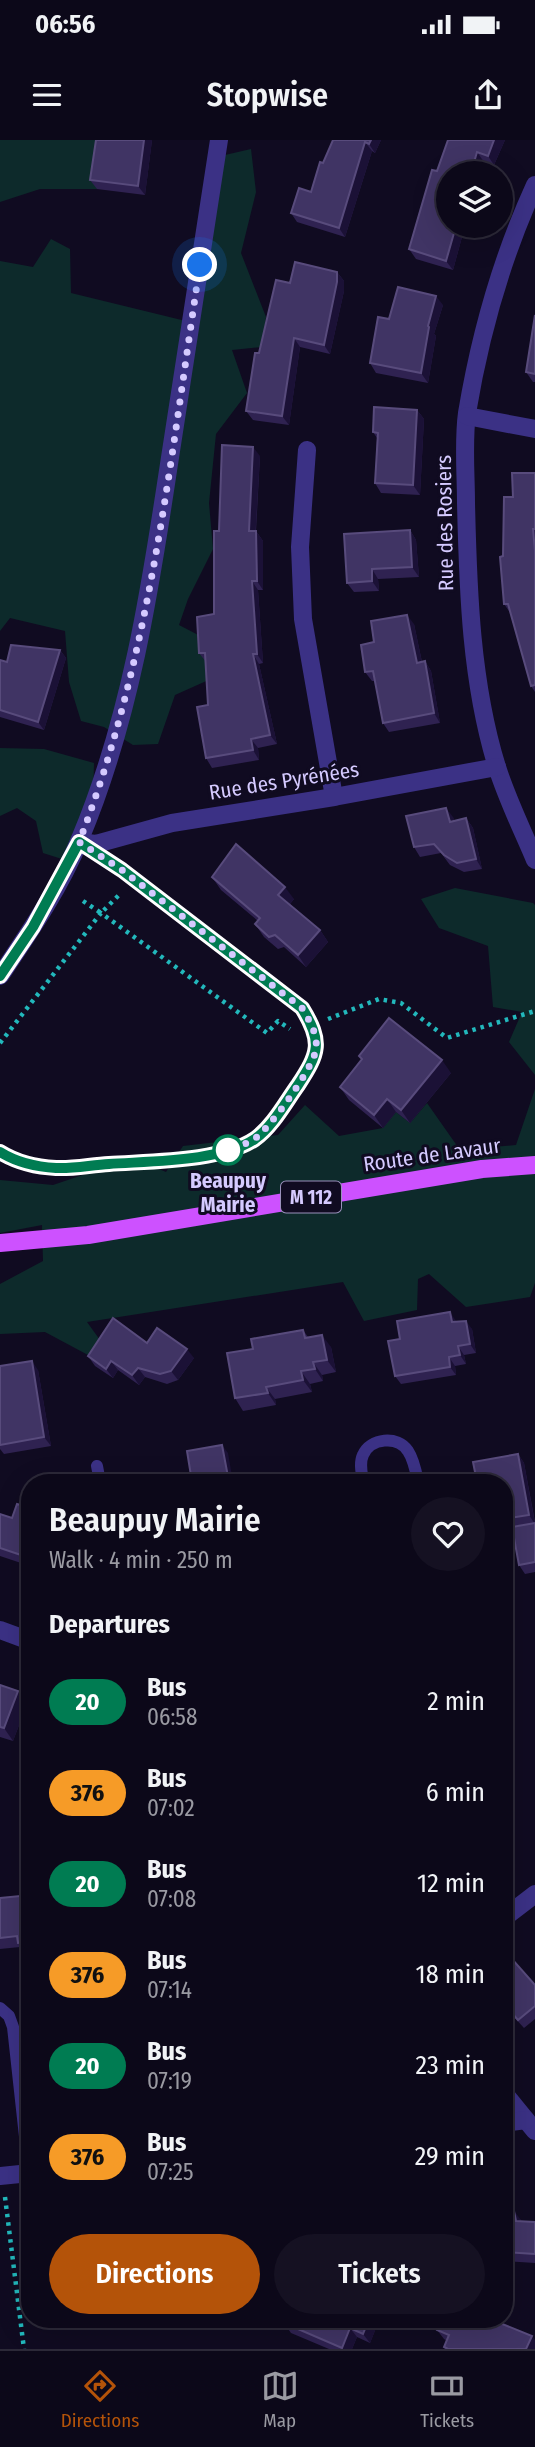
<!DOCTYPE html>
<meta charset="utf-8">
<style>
body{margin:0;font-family:"Fira Sans Condensed",sans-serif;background:#151122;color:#f1f3f6;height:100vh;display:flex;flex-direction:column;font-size:26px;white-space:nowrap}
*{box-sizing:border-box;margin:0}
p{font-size:23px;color:#9a9aa2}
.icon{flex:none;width:38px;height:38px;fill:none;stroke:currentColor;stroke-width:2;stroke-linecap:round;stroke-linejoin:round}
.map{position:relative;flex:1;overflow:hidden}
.panel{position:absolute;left:21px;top:1334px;width:492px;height:854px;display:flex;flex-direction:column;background:#0c0819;border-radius:28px;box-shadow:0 7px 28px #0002,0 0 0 2px #2c2938}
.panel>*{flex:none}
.badge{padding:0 14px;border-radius:23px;font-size:24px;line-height:46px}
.controls{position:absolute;left:436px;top:21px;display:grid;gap:14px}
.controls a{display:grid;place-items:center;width:77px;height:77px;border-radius:50%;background:#0c0819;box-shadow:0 7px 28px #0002,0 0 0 2px #2c2938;font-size:35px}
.you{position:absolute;width:35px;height:35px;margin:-18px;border:5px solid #fff;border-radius:50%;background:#1a73e8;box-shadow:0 0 0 10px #1a73e833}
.map>.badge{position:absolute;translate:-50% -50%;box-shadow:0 0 0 4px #fff}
h2{padding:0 28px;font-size:26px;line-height:63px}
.round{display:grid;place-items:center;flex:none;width:74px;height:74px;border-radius:37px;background:#151122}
.summary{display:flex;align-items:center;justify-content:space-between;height:119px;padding:0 28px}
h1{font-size:33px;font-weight:600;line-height:52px}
.primary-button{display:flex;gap:14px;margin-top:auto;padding:14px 28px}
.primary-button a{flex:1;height:80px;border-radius:42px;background:#b45309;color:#fff;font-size:28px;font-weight:600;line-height:80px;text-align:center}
.primary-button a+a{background:#151122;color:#f1f3f6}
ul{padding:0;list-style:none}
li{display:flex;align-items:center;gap:21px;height:91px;padding:0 28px}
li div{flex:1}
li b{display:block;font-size:26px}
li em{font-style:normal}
li .badge{min-width:77px;font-weight:700;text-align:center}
.status{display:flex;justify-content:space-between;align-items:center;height:49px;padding:0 35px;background:#0c0819;direction:ltr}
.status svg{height:19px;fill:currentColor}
header{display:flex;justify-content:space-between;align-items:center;height:91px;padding:0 28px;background:#0c0819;font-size:32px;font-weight:600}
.tab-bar{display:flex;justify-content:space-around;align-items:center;height:98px;border-top:2px solid #2c2938;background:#0c0819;font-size:19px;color:#9a9aa2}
.tab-bar a{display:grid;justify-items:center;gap:4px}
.tab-bar .active{color:#b45309}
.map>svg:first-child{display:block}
.green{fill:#0d2a2b}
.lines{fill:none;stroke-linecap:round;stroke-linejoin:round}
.path{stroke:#22b8bc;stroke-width:4.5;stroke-dasharray:3.5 5;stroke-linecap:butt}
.service{stroke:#3b3185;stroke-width:12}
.minor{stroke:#3b3185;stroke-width:18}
.primary{stroke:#cd51ff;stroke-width:18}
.wall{fill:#2f2251}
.shaded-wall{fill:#1b1136}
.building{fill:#403464;stroke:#584b7c;stroke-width:2}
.line-casing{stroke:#fff;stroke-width:16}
.line{stroke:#007c52;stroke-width:10}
.walk{stroke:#d5caff;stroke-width:7;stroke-dasharray:0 12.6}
.stop-dot{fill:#fff;stroke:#007c52;stroke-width:3.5}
.labels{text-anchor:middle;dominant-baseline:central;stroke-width:6;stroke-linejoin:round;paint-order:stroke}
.shield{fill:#100b21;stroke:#9a91bc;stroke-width:2}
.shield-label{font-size:19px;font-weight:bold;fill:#d5caff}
.street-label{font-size:21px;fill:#d5caff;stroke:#100b21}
.stop-label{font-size:21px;font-weight:bold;fill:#d5caff;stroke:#100b21}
</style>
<div class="status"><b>06:56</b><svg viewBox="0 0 49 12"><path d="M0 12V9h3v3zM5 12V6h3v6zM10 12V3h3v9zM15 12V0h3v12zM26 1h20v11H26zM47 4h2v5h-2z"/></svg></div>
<header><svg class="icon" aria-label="menu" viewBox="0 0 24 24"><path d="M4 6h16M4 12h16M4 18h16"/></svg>Stopwise<svg class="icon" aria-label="share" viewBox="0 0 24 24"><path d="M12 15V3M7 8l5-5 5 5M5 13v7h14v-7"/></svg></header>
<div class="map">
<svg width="535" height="2209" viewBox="0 0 535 2209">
<rect width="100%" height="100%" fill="#100b21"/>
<g class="green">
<polygon points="0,0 97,0 97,49 40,49 0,62"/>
<polygon points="251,9 256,52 241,113 266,177 262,207 232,210 247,253 216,294 209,363 213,409 188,459 179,485 204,498 213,538 175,555 158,604 133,605 104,587 81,581 69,542 65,491 10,478 0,491 0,121 33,127 51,99 70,109 71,153 198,184 225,15"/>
<polygon points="0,608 44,609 94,623 93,661 65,720 43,713 36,681 17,668 0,676"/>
<polygon points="455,748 533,763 535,765 535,935 509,902 522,872 493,867 488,806 439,788 421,759"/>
<polygon points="535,949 535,1143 530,1157 466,1167 429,1134 418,1139 417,1170 364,1181 343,1142 87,1182 100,1200 88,1215 45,1192 0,1194 0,1144 43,1121 42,1085 0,1093 0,1040 53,1045 133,1018 166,1032 183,1006 278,995 305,965 339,996 383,988 396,972 410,983 427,963 460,1010 516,1005"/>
</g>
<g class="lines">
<g class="path">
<polyline points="83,761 101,773 120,754"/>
<polyline points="328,879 379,859 401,863 447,898 535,871"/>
<polyline points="0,903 101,773 267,893 278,881 290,889"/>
<polyline points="5,2057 24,2209"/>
</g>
<g class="service">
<path d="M0 1012C16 1022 36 1027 56 1028 73 1029 91 1025 109 1024 149 1021 221 1022 255 999 273 986 285 963 298 945 319 914 322 902 302 868L122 730 83 704"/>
<polyline points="97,1326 100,1342"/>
<path d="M363 1342C362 1334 359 1323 363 1315 370 1298 398 1295 408 1311 414 1320 416 1332 418 1342"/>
<polyline points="0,1868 9,1876 13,1887 29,2033"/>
</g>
<g class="minor">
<path d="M535 45C502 117 480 195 467 273 463 302 466 334 466 363 468 451 471 543 497 627 507 659 522 689 535 720"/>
<polyline points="467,276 535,289"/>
<polyline points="307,310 300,407 303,479 334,657"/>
<polyline points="79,702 96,704 172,683 334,657 497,627"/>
<path d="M0 836C29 793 60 748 80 699 130 580 150 451 169 324 185 216 202 108 219 0"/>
<polyline points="0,1490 30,1501"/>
<polyline points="504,1778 535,1754"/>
<polyline points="504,1953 535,1991"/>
<polyline points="504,1983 526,1980"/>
<polyline points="0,2036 30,2033"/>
</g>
<polyline class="primary" points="0,1103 88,1095 482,1029 535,1025"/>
</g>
<g class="wall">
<polygon points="152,0 145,55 97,49 90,40"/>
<polygon points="333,0 381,0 375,13 372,11 345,97 297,82 291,73 311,52"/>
<polygon points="448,0 505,0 494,25 484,22 448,86 465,86 453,130 416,119 409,109"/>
<polygon points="337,132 344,141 344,151 330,214 300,207 289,285 253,280 246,271 259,213 290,143"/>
<polygon points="443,165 434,194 436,196 428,243 376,233 370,223 389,179"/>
<polygon points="535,175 535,242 533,242 526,232"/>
<polygon points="417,270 424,279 420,355 381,353 375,343 377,298 373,292"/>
<polygon points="260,316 256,391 263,401 263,450 258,450 263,523 259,524 277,604 258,608 259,620 212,628 206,618 208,565 206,522 199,513 214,474 219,391"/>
<polygon points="535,333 535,552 531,546 511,474 504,464 503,416 513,357"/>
<polygon points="410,390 416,400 419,437 378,439 379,451 354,452 347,443"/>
<polygon points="414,484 422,522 425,521 431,531 440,583 389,592 383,583 375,541 372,541 365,532 374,502"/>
<polygon points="60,510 66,518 44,590 0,577 0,520 7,522"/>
<polygon points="453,677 454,681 466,678 473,688 482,729 464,732 450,725 441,713 420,717 414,707"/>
<polygon points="212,737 294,759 290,764 320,790 328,802 306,827 284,807 278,809 264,797 255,784 258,781 221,750"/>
<polygon points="451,933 410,983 396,972 383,988 349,960 340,947"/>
<polygon points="456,1181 472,1189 476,1213 464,1215 466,1224 455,1226 456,1235 401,1244 395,1236 400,1199"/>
<polygon points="303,1190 308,1197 331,1207 336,1232 322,1235 323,1241 310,1244 312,1252 275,1259 276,1265 243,1271 235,1258 253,1209"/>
<polygon points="147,1203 194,1218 178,1240 167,1244 145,1237 139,1245 118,1230 113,1238 95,1226 88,1216"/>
<polygon points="0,1226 38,1230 51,1306 4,1314 0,1309"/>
<polygon points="518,1314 524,1323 535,1382 535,1432 525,1434 519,1425 512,1388 504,1390 504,1342"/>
<polygon points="30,1368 30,1426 0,1416 0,1374 12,1378"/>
<polygon points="0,1545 27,1564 13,1601 0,1597"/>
<polygon points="30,1755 30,1813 25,1814 20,1807 0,1809 0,1758"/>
<polygon points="504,1810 535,1845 535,1879 524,1888 504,1866"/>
<polygon points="504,2070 521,2080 521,2081 535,2082 535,2123 504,2121"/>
<polygon points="284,2183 378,2183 370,2203 357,2197 352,2209 329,2209 291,2193"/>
<polygon points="437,2190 535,2209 445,2209 444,2207 447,2201 444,2199"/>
</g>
<g class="shaded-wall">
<polygon points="144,0 152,0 145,55 138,46"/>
<polygon points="371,0 381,0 375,13 369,4"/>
<polygon points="494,0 505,0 494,25 488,16"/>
<polygon points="365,2 372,11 345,97 339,88"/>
<polygon points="477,12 484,22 480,33 471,33"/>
<polygon points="456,86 465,86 453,130 446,121"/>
<polygon points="337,132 344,141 344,151 330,214 324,205"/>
<polygon points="436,156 443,165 434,194 436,196 428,243 421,233 428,186"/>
<polygon points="294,198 300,207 289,285 282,276"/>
<polygon points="417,270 424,279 420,355 413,345"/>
<polygon points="253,307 260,316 255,401 249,391"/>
<polygon points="410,390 416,400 419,437 412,427"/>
<polygon points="256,391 263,401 263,450 257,441"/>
<polygon points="372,429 378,439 379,451 372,441"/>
<polygon points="252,441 258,450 263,523 257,514"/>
<polygon points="407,475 414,484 424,532 417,523"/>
<polygon points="60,510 66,518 44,590 38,582"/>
<polygon points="253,514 259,524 277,604 270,595"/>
<polygon points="425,521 431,531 440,583 434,573"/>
<polygon points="251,599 258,608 259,620 253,610"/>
<polygon points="446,668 453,677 457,691 450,682"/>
<polygon points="466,678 473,688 482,729 476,719"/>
<polygon points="285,747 294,759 287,767 278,755"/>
<polygon points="320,790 328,802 306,827 298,815"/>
<polygon points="442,920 451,933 410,983 401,970"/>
<polygon points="387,959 396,972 383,988 374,975"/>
<polygon points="450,1172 456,1181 458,1191 452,1182"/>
<polygon points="466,1181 472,1189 476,1213 470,1204"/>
<polygon points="322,1195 331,1207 336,1232 327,1220"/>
<polygon points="458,1206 464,1215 466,1224 460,1215"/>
<polygon points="187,1209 194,1218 178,1240 171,1231"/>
<polygon points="449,1217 455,1226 456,1235 450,1227"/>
<polygon points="32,1221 38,1230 51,1306 44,1297"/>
<polygon points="111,1221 118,1230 113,1238 106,1229"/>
<polygon points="313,1222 322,1235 323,1241 315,1229"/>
<polygon points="138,1228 145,1237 139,1245 132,1235"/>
<polygon points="301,1231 310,1244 312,1252 303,1240"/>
<polygon points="266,1247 275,1259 276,1265 268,1253"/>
<polygon points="222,1305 228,1313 233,1342 229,1342"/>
<polygon points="518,1314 524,1323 535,1384 529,1375"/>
<polygon points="18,1551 27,1564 13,1601 4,1588"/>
<polygon points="514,2071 521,2080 522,2090 516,2081"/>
<polygon points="369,2179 376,2179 378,2183 370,2203 363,2194"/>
<polygon points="350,2188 357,2197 352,2209 342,2209 342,2208"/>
<polygon points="532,2196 535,2200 535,2209 526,2209"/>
</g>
<g class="building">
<polygon points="96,0 144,0 138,46 90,40"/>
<polygon points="333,0 371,0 369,4 365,2 339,88 291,73 299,48 311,52 320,22 323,23"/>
<polygon points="448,0 494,0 488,16 477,12 471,33 448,33 448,86 456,86 446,121 409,109 432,30 437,31"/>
<polygon points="295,122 337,132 337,142 324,205 294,198 282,276 246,271 255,213 259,213 276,140 290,143"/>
<polygon points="398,147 436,156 428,186 429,187 421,233 370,223 378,177 389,179"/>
<polygon points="535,175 535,234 526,232"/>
<polygon points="374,267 417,270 413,345 375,343 378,293 373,292"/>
<polygon points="222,305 253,307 249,391 256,391 257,441 252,441 257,514 253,514 270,595 251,599 253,610 206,618 197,567 208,565 205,513 199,513 197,477 214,474 214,391 219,391"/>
<polygon points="512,333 535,333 535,389 533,389 535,411 535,545 531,546 508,464 504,464 500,417 503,416 504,357 513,357"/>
<polygon points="410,390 412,427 372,429 372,441 347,443 344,394"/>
<polygon points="407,475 417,523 425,521 434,573 383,583 373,531 365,532 361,505 374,502 371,481"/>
<polygon points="11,505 60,510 38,582 0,570 0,520 7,522"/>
<polygon points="446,668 450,682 466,678 476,719 457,723 444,715 434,704 414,707 406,676"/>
<polygon points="236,704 285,747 278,755 320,790 298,815 275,795 269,797 255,784 260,778 212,737"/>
<polygon points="389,878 442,920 401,970 387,959 374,975 340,947 362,919 359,916"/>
<polygon points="450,1172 452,1182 466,1181 470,1204 458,1206 460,1215 449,1217 450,1227 395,1236 388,1201 400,1199 397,1181"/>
<polygon points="113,1178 147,1203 157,1188 187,1209 171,1231 160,1234 138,1228 132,1235 111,1221 106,1229 88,1216"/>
<polygon points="303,1190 305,1198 322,1195 327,1220 313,1222 315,1229 301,1231 303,1240 266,1247 268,1253 235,1258 227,1213 253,1209 251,1199"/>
<polygon points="32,1221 44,1297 0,1305 0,1226"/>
<polygon points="222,1305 229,1342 192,1342 187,1311"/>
<polygon points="518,1314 529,1375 504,1379 504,1342 477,1342 473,1322"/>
<polygon points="17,1364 30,1368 30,1418 0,1408 0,1374 12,1378"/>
<polygon points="535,1383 535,1422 519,1425 512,1387"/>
<polygon points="0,1545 18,1551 4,1588 0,1587"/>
<polygon points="30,1755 30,1802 18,1803 17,1796 0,1798 0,1758"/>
<polygon points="504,1810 535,1845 535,1866 518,1880 504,1864"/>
<polygon points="504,2070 514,2071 516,2081 535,2082 535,2114 504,2112"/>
<polygon points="286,2179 369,2179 363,2194 350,2188 342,2208 284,2183"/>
<polygon points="441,2179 490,2179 532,2196 526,2209 448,2209 444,2207 449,2195 437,2190"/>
</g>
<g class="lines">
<g class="line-casing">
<path id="line" d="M0 836 33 787 79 702 122 730 302 868C323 902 319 913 298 945 285 963 273 986 255 999 221 1022 149 1021 109 1024 91 1025 73 1029 56 1028 36 1027 16 1022 0 1012"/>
</g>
<use href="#line" class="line"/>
<path class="walk" d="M200 125C170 319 151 518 79 702L122 730 302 868C309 880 318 894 316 909 314 927 269 990 253 1000 246 1004 236 1007 228 1010"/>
</g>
<circle class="stop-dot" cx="228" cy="1010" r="14"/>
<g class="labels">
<rect class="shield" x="281" y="1041.5" width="60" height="31" rx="5"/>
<g class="shield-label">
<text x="311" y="1057">M 112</text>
</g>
<g class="street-label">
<text transform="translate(445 383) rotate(-91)">Rue des Rosiers</text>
<text transform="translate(284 641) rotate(-9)">Rue des Pyrénées</text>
<text transform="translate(432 1015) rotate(-8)">Route de Lavaur</text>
</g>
<g class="stop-label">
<text x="228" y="1041">Beaupuy<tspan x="228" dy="24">Mairie</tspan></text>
</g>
</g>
</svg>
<div class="controls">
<a><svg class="icon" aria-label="layers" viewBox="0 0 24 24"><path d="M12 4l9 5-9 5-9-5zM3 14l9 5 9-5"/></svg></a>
</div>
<div class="you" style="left:200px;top:125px"></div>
<section class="panel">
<div class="summary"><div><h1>Beaupuy Mairie</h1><p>Walk · 4 min · 250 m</p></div><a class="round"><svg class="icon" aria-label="heart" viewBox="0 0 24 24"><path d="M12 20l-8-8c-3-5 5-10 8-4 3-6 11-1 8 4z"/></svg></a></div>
<h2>Departures</h2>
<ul>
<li><span class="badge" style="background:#007c52;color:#fff">20</span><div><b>Bus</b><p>06:58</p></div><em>2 min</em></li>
<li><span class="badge" style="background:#f69b27;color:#111">376</span><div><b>Bus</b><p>07:02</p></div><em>6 min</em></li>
<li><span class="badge" style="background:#007c52;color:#fff">20</span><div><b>Bus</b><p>07:08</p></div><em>12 min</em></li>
<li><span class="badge" style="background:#f69b27;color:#111">376</span><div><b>Bus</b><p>07:14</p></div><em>18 min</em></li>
<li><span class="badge" style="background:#007c52;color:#fff">20</span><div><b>Bus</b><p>07:19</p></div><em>23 min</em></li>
<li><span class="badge" style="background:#f69b27;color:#111">376</span><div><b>Bus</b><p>07:25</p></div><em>29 min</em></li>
</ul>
<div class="primary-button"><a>Directions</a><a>Tickets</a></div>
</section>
</div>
<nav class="tab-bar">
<a class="active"><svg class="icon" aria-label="directions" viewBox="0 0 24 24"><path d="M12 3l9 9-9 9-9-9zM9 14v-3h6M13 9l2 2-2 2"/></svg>Directions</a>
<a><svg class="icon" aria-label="map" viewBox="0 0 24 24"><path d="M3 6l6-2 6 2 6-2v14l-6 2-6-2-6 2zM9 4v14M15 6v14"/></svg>Map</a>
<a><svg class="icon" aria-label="tickets" viewBox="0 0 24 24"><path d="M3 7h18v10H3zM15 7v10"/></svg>Tickets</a>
</nav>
